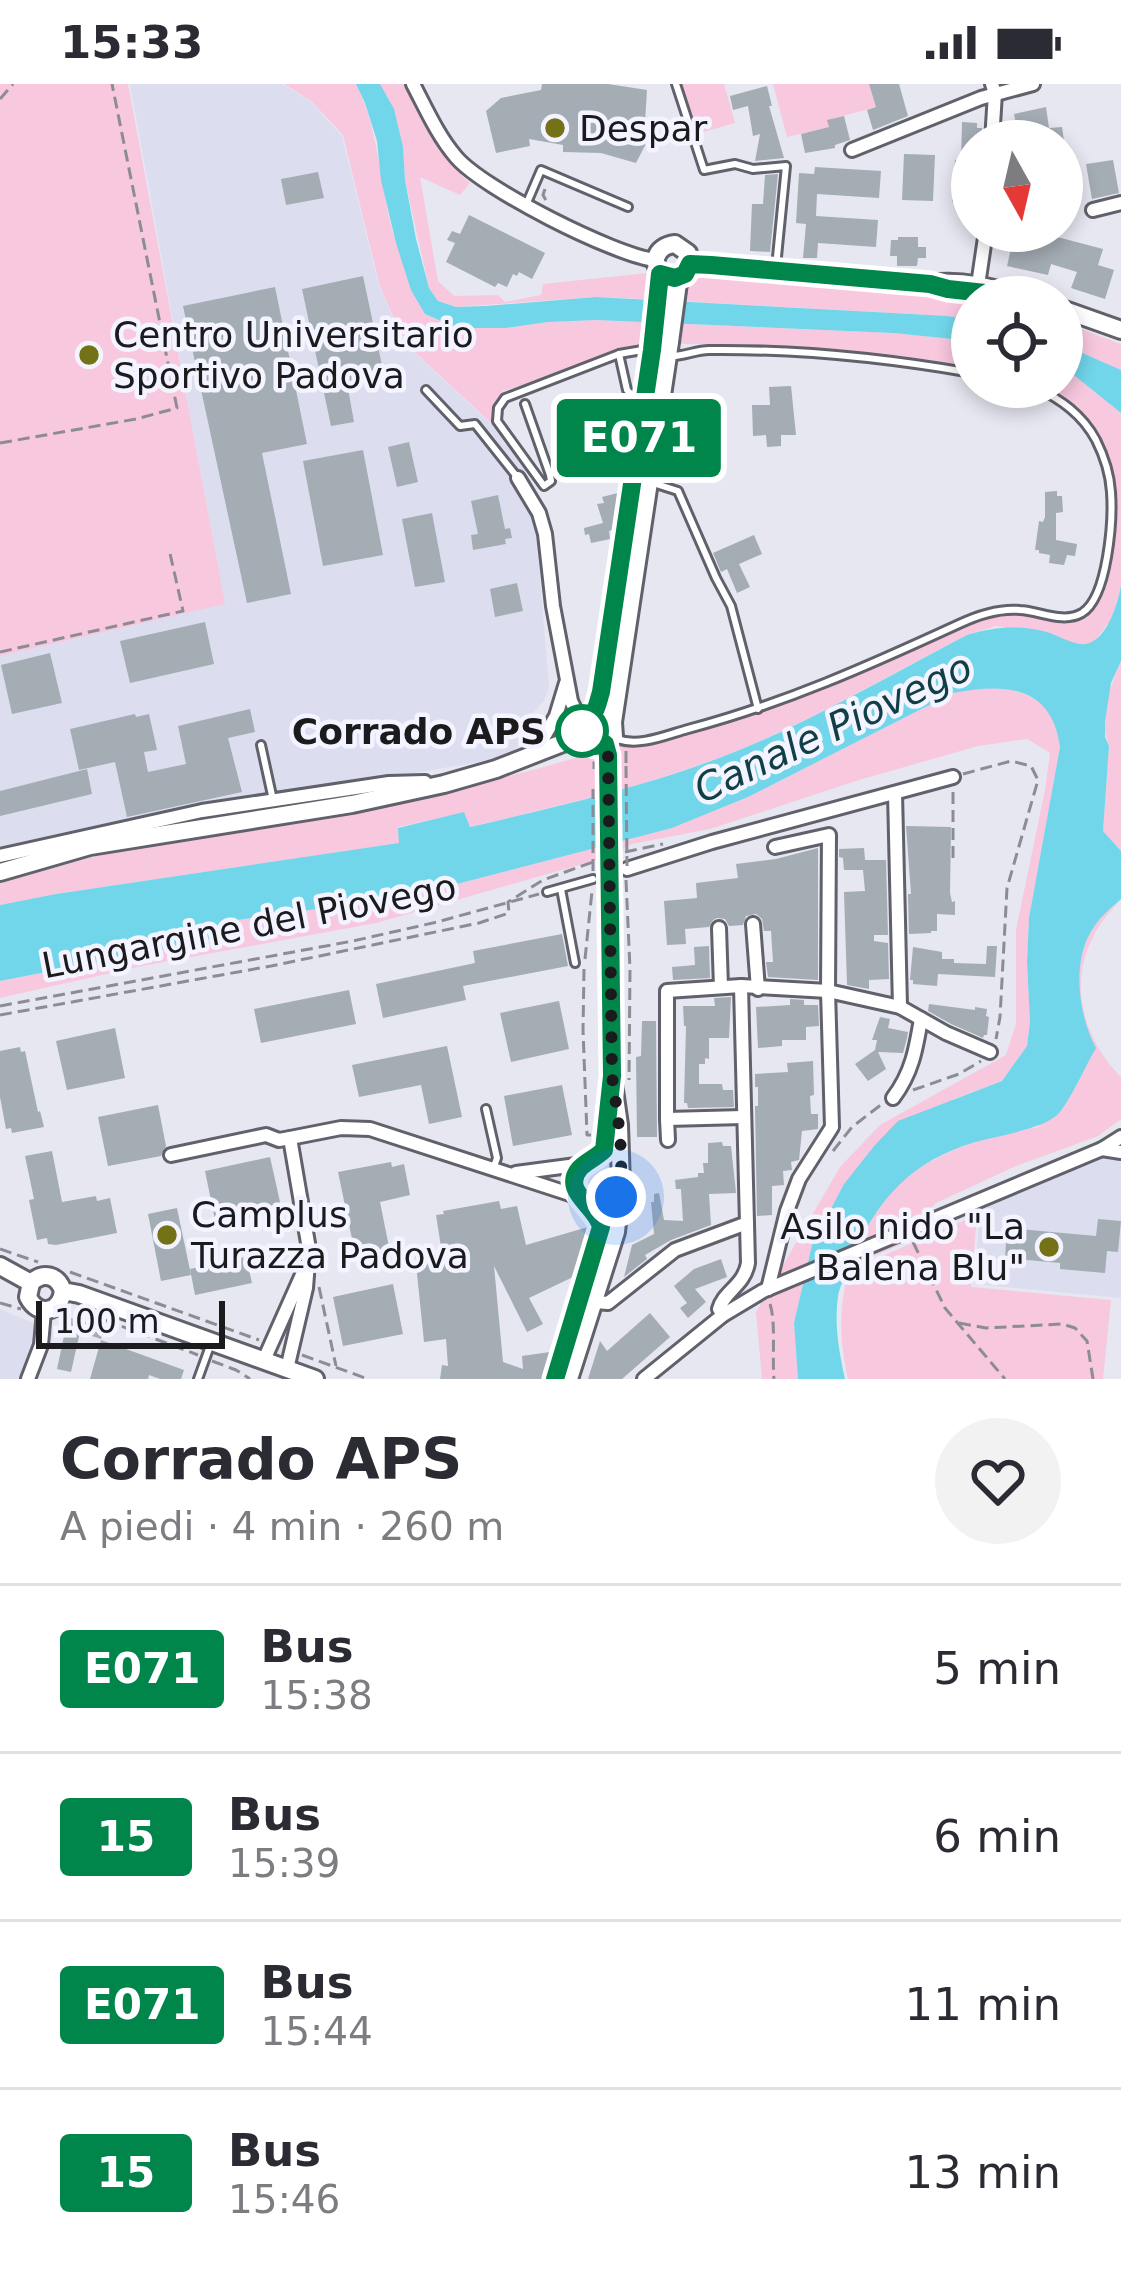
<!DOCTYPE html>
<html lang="it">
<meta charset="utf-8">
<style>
body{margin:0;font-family:"DejaVu Sans",sans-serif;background:#f2f2f3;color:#2b2b33;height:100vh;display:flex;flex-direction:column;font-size:45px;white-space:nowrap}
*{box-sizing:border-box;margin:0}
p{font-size:39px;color:#7c7c81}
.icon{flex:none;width:66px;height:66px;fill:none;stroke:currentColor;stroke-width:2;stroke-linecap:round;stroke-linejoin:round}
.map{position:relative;height:1295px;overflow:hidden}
.details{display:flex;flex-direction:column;background:#fff;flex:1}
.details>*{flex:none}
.badge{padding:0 24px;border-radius:9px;font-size:42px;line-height:78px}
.needle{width:78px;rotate:172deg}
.buttons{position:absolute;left:951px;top:36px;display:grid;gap:24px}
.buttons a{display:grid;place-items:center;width:132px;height:132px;border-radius:50%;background:#fff;box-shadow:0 6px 18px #0003;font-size:60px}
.scale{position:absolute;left:36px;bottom:30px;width:189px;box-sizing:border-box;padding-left:12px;border:6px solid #1b1b1e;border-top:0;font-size:33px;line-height:42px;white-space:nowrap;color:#1b1b1e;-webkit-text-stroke:9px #f3f4ff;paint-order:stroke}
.you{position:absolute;width:60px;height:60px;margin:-30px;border:9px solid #fff;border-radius:50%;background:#1a73e8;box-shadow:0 0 0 18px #1a73e833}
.map>.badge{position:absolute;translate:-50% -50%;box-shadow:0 0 0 6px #fff}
.round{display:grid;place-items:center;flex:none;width:126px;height:126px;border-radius:63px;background:#f2f2f3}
.overview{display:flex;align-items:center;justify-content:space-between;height:204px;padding:0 60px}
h1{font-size:57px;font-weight:700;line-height:90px}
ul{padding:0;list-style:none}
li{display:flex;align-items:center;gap:36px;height:168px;padding:0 60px;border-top:3px solid #e1e1e2}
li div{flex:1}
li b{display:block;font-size:45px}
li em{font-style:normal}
li .badge{min-width:132px;font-weight:700;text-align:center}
.status{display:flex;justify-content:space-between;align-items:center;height:84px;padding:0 60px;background:#fff;direction:ltr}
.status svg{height:33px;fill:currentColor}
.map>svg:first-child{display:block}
.built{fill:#dcdef0}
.green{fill:#f8c8de}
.water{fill:#71d6ea}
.building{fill:#a4acb4}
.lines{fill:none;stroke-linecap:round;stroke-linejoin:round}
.service-casing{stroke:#60616a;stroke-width:12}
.minor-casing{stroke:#60616a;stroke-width:18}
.secondary-casing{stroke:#60616a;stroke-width:22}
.path{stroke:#8c8d94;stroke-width:3;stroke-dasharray:12 6;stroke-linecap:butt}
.service{stroke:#fff;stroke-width:6}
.minor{stroke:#fff;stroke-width:12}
.secondary{stroke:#fff;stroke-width:16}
.secondary-bridge-casing{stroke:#60616a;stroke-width:22;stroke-linecap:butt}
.path-bridge{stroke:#8c8d94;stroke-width:3;stroke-dasharray:12 6;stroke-linecap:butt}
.secondary-bridge{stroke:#fff;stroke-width:16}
.line-casing{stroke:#fff;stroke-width:27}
.line{stroke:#00854a;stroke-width:18}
.walk{stroke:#1b1b1e;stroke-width:12;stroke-dasharray:0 21.6}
.poi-dot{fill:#737217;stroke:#f3f4ff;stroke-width:4.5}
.stop-dot{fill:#fff;stroke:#00854a;stroke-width:6}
.labels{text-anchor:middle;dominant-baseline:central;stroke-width:9;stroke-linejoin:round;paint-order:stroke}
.poi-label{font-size:36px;fill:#1b1b1e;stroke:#f3f4ff;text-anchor:start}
.stop-label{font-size:36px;font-weight:bold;fill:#1b1b1e;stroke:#f3f4ff;text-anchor:end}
.street-label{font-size:36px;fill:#1b1b1e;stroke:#f3f4ff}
.water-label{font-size:39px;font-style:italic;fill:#103f48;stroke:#f3f4ff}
</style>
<div class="status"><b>15:33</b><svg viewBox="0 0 49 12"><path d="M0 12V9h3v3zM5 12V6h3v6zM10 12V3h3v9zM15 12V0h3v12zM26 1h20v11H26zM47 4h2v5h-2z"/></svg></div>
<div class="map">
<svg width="1121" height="1295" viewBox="0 0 1121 1295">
<rect width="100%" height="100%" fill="#e6e7f1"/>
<g class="built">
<polygon points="130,0 282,0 310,17 342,52 379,202 405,260 489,338 502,334 524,374 526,387 513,398 530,425 536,446 549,603 544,617 525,637 518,662 507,673 293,710 211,720 0,766 0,572 224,519"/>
<polygon points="1105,1073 1121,1078 1121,1214 974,1200 980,1126"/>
<polygon points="0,1225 54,1248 38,1295 0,1295"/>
</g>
<g class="green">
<polygon points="0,0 128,0 225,520 0,572"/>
<path d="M284 0H356C381 50 379 105 396 159 404 183 416 207 425 230L456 244H506L548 238 596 236 893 249 972 257V285L900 272 702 260H639L615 265 596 278 503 307 497 322 502 333 490 338 406 260 380 203 343 51 311 17Z"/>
<path d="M380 0H406C426 34 440 73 470 99L460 111 420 93 438 197 454 212 498 211 505 218 541 211 543 200 647 189 650 195 686 201 696 192 972 216V236L948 232 625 214 596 213 456 223 438 217 429 204 405 96 403 63Z"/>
<polygon points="678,0 724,0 735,39 693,51"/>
<polygon points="773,0 869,0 876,23 828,36 829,43 787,53"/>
<polygon points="1062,238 1121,260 1121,286 1062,260"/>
<path d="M1062 286 1075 292 1121 329V502L1112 534 1094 558 1084 561 996 542 967 551C884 593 797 646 710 677 632 706 550 724 469 743L464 729 398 743 400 759 56 810 0 821V799L118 766 446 707 529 687 708 637 822 600 977 528 1022 523 1057 529 1081 527 1100 505 1111 430 1108 373 1080 325 1045 303H1062Z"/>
<path d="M1121 577V767L1103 747 1109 662C1098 636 1110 602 1121 577Z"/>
<path d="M984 603C1028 605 1054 616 1060 663L1029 835 1027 878 1030 938 1027 962 1002 997 954 1015 845 1100 812 1161 794 1239 798 1295H762L756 1228 840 1083 880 1041 1006 971 1016 940V846L1045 706 1050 669 1027 655 978 662 859 696 710 745 632 760 611 772 376 839 142 882 0 914V897L206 857 230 837 346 821 449 802 672 744 748 713 953 609Z"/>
<path d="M1121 815C1111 827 1100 838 1093 853 1068 901 1084 956 1121 993V1035L1098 1052 1016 1082 936 1119 918 1137 902 1160 849 1182C854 1170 858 1157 864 1146 897 1080 969 1054 1038 1043L1095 964C1078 930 1071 876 1094 843 1101 832 1112 823 1121 815Z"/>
<path d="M977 1131 971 1203 1111 1216 1103 1295H848C839 1253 839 1228 848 1187Z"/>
</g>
<g class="water">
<polygon points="356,0 380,0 394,25 403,63 405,96 416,155 429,204 438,217 456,223 485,222 596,213 948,232 972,236 972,257 893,249 596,236 548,238 506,244 457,244 425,230 411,206 396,159 381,96 377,57 365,19"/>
<polygon points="1062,260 1121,286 1121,329 1075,292 1062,286"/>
<path d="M1121 502V577L1111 599 1105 637V653L1109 662 1103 747 1121 767V815C1112 823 1101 832 1094 843 1071 875 1078 931 1096 964 1086 981 1071 1015 1059 1029 1043 1047 989 1052 963 1062 905 1083 874 1121 851 1177 847 1188 840 1201 838 1212 834 1240 839 1268 845 1295H798L794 1239 812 1161 844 1100 875 1061 898 1037 1002 997 1027 962 1030 938 1027 878 1029 834 1060 663C1052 601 1004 599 953 609L748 713 672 744 449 802 346 821 230 837 206 857 0 897V821L56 810 399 759 398 744 464 728 470 743C551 724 632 706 711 677 799 645 884 594 967 551 994 543 1015 541 1043 547 1056 550 1067 558 1080 560 1105 563 1117 522 1121 502Z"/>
</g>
<g class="building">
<polygon points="542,0 608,0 647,6 645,38 656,40 636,79 601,69 563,68 563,61 529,55 530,62 496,69 486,27 501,14 541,6"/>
<polygon points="869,0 899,0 908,32 873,46 867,26 876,23"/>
<polygon points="767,2 772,22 769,22 784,74 755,77 760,50 753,52 748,22 733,26 730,12"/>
<polygon points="1046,23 1049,44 1062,43 1064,57 1035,57 1034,50 1018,52 1014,30"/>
<polygon points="844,32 850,56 835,61 835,64 805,69 801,50 829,43 827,36"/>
<polygon points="962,38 977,39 977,44 982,44 982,57 972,57 972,119 952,118 955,76 961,77"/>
<polygon points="904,70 935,71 933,117 902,116"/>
<polygon points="1113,76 1119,109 1092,115 1086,80"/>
<polygon points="815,83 881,87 879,114 817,110 816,132 878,136 876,163 818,159 817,174 803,174 806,140 796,139 799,89 814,90"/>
<polygon points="318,88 324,114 286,121 281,95"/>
<polygon points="778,90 770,168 750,167 752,120 763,120 765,91"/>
<polygon points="469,131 545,169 532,195 519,188 517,192 513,190 507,203 498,199 495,203 446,178 455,159 447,156 452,147 460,150"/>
<polygon points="1015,147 1043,147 1042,149 1103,165 1098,181 1114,186 1105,215 1071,204 1077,188 1051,180 1048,191 1007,182"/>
<polygon points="898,153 918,153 918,163 926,163 926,174 918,174 917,182 897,182 897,172 890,172 891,156 898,156"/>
<polygon points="363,192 384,291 347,299 354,338 331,342 302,205"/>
<polygon points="275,203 307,360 262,369 291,510 247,519 183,222"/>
<polygon points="791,302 796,351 781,351 781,362 767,363 766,351 753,352 752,321 770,321 769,303"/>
<polygon points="409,358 418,398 397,403 388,363"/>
<polygon points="363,366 383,471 323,482 303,377"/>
<polygon points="1057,407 1057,412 1062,412 1063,428 1056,429 1056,456 1077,460 1075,472 1067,471 1064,481 1049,479 1050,471 1039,469 1039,466 1035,466 1039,437 1043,438 1045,433 1045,408"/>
<polygon points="618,409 612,446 609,447 610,455 591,459 589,450 585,451 584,444 603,439 597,420 604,419 602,413"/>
<polygon points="498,411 505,445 510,444 512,454 505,455 506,460 473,466 471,451 478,450 471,417"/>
<polygon points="432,429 445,498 415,503 402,435"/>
<polygon points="754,451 762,470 739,480 750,503 737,509 727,485 721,488 713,469"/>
<polygon points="517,499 523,527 495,533 490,505"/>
<polygon points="205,538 214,580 130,599 120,557"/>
<polygon points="50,569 62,619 12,630 1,581"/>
<polygon points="250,625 255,648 228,654 242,708 127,733 115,678 79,686 70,645 135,630 136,633 149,630 157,666 144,668 148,688 186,680 178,642"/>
<polygon points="87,685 92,710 0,732 0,707"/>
<polygon points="906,742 951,743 950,809 952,818 955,817 955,831 937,830 937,847 931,847 931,849 909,850 908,810 911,810"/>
<polygon points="818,764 818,896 768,893 766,878 773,878 771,847 764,847 762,835 756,830 746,832 743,841 729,842 725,835 717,834 713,836 709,843 685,845 686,860 667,861 664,817 697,814 696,799 738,794 736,780 776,775"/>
<polygon points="864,764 865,776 886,776 888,851 874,851 874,857 888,859 889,895 869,896 869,905 847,901 844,808 865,807 863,786 844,786 843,774 839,773 839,765"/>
<polygon points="562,850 568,882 463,902 466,916 383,934 376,900 475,879 473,867"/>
<polygon points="709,862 710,894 673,896 672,883 695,881 694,863"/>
<polygon points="987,862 997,862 995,893 938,890 937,902 913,900 913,896 910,896 913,863 942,868 942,875 954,875 954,879 986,880"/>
<polygon points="349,906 356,940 261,959 254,925"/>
<polygon points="731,913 729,954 709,954 709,975 705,974 705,980 699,980 699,1000 722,1000 723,1006 733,1006 734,1023 688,1024 687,1019 684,1019 686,942 684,942 683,922 715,922 714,914"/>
<polygon points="790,915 804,916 804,921 818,921 819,942 806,943 806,956 782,956 782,962 758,964 756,923 790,921"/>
<polygon points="559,917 569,965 511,978 500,929"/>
<polygon points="929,920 975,926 975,923 987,925 986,932 989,933 987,951 984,951 983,954 951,940 928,927"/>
<polygon points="880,933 890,935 888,944 908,948 907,954 903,969 878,968 886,985 868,997 855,980 875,966 877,956 872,956"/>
<polygon points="642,937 656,937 657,1053 637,1053 636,973 641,972"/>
<polygon points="115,944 125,994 67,1006 56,957"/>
<polygon points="447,962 462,1033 429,1040 421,1001 359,1013 352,981"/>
<polygon points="20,963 21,968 25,967 38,1028 40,1027 44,1043 12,1049 11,1044 6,1045 0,1013 0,967"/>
<polygon points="813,977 814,1011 810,1012 811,1030 818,1030 818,1045 802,1047 799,1076 791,1078 792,1086 783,1087 784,1101 772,1102 772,1131 757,1132 755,1022 758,1022 758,1003 755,1003 755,990 788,988 787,979"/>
<polygon points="562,1001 572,1051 513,1062 504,1012"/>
<polygon points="158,1021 166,1062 161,1072 108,1082 98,1033"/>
<polygon points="722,1058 723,1062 731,1062 736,1109 709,1110 711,1141 671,1156 645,1171 647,1175 624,1193 632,1161 654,1150 651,1118 654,1118 654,1110 659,1109 664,1136 683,1137 681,1105 676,1105 675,1096 698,1093 698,1089 704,1089 703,1079 708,1079 708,1059"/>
<polygon points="52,1067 62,1118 96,1112 97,1117 110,1114 117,1149 56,1161 48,1160 47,1154 37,1156 29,1116 34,1115 25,1072"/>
<polygon points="270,1073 282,1127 216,1141 205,1087"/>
<polygon points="391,1078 392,1083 404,1080 410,1111 380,1118 390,1168 356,1174 338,1088"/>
<polygon points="499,1117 501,1125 517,1122 526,1161 588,1143 573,1193 529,1214 543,1240 527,1248 494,1182 503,1278 523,1285 522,1272 550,1268 543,1295 440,1295 442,1281 448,1282 446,1255 424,1258 415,1170 442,1169 436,1131 444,1130 443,1127"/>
<polygon points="177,1124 191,1191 161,1197 148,1130"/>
<polygon points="1098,1135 1121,1137 1118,1168 1107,1167 1105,1189 1060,1185 1060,1179 1005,1174 1007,1144 1096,1152"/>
<polygon points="246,1173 252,1199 195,1211 190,1185"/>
<polygon points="721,1175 727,1193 695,1205 706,1218 688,1234 680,1224 687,1219 674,1202 694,1185"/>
<polygon points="393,1200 403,1250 343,1262 333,1213"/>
<polygon points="650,1229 670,1253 622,1295 588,1295 600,1257 607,1267"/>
<polygon points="68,1233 104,1244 101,1255 80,1248 71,1288 57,1285"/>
<polygon points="101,1256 184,1286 181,1295 160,1295 149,1291 148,1295 90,1295"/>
</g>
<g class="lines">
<g class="service-casing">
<g id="service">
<polyline points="676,0 704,86 735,80 753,85 786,82 776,183"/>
<polyline points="526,121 541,86 628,123"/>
<polyline points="619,270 627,306 640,319"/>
<path d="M672 272C685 272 696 266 709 266 796 265 886 274 972 289"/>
<polyline points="426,306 460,342 475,340 518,394"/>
<polyline points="525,320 550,391 551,397 544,402 497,337 498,324 505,314 619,270 648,265"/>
<polyline points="653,399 678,407 716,494 731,522 758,625"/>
<path d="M617 655C640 663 666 651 688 645 783 620 870 581 959 540 978 531 998 524 1020 526 1040 527 1063 540 1082 529 1108 513 1113 436 1111 408 1110 391 1104 372 1096 356 1082 330 1061 316 1036 303"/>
<polyline points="261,661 273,716"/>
<polyline points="561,805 575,879"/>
<polyline points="547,808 593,795"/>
<polyline points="486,1025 497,1074 493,1085"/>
<polyline points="198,1295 210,1262"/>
</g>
</g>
<g class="minor-casing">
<g id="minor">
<path d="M413 0C426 25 438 52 456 73 483 105 614 171 655 176"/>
<polyline points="992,57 995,9 992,0"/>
<polyline points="852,66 981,14 1033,0"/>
<polyline points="1093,126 1121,119"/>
<polyline points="978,201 986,147"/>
<polyline points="518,394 539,429 545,450 553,522 571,617 578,632 585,637"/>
<polyline points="533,672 556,632 566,599"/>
<polyline points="895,709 900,923"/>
<polyline points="0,772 202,727 389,699 425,698"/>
<polyline points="627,785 712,758 953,693"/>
<polyline points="753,840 758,905"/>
<polyline points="719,844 721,903"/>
<path d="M893 1014C912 989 916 965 921 935"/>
<polyline points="743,1033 667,1035 667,907 741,902 828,907 900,923 946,949 990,968"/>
<polyline points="667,1035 668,1056"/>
<polyline points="1102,1065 1121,1068"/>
<polyline points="171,1071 266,1051 279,1056 290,1054"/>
<polyline points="516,1089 584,1080"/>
<polyline points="768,1205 787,1127 799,1095 832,1043 828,907 829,751 775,763"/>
<polyline points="595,1218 608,1219 675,1166 747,1139"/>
<path d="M723 1231 719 1225C724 1207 744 1202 748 1179L741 902"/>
<polyline points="264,1276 305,1184"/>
<polyline points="287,1285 306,1204 309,1165 290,1054 341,1044 370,1045 579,1113"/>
<polyline points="28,1295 41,1261 44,1227"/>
<polyline points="644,1295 723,1231 763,1207 1102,1065 1121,1053"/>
</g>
</g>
<g class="secondary-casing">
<g id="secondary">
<path d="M690 180 930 200C962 196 991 203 1022 213"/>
<path d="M678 199 689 183 688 169 675 160C655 162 648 182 667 194L682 192"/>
<polyline points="1062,225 1121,246"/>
<polyline points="583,651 583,640 593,630 601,608 653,257"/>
<polyline points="605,660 614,653 613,638 670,258"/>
<polyline points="0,788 90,762 352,720 444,700 496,685 583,651"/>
<polyline points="0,1182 31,1199"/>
<path d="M31 1199C43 1187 58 1191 63 1207L79 1210 315 1295"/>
<path d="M31 1199 28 1213C38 1233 60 1229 63 1207"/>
<path d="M555 1295 601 1143C597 1121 560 1108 580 1084 587 1076 597 1073 604 1066L609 1011"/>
<polyline points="569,1295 616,1148 621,1100 619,1041 612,992 610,785"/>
</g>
</g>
<g class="path">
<polyline points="0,15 13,0"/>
<polyline points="545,105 543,111 547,118"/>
<polyline points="0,359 136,335 177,324 112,0"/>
<polyline points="0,568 183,527 169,465"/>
<polyline points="626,667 626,682"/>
<polyline points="583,668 594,671 594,685"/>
<polyline points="963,690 1011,677 1031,682 1038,696 1007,804 1000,933 996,955"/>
<polyline points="625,768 663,760"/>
<polyline points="953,774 953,704"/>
<polyline points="626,796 630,885 629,996"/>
<polyline points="585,875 592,807"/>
<polyline points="584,885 583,946 587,1051 591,1051"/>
<polyline points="0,922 353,857 437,838 539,810"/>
<polyline points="0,931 271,882 479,839 509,829 508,818 543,796 593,778"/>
<polyline points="913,1006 959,990 981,977"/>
<polyline points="833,1067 852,1043 882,1020"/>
<polyline points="913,1158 945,1224 1005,1295"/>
<polyline points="0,1165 38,1178"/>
<polyline points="70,1188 259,1256"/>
<polyline points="319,1203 336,1282"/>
<polyline points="0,1219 21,1225"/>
<path d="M770 1220C776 1238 772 1273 774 1295"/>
<polyline points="105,1236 198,1271"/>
<polyline points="959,1239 986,1244 1062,1240 1075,1244 1087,1257 1093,1295"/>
<polyline points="302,1271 368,1295"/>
<polyline points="212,1277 236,1286 250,1295"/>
</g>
<use href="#service" class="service"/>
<use href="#minor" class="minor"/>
<use href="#secondary" class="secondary"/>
<g class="secondary-bridge-casing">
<g id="secondary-bridge">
<polyline points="653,257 661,197"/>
<polyline points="670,258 678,199"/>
<polyline points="609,684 610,785"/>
</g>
</g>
<g class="path-bridge">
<polyline points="626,682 627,782"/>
<polyline points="593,787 593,705"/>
</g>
<use href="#secondary-bridge" class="secondary-bridge"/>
</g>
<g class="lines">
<g class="line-casing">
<path id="line" d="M555 1295 601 1143C597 1122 560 1107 580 1084 587 1077 597 1073 604 1066L612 992 608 671 605 660 595 662 586 657C578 640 584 642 593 630 597 625 599 614 601 608L652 266 660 190 675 194 685 190 690 180 711 181 930 200 948 205 1021 213"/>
</g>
<use href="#line" class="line"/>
<path class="walk" d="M582 647C585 658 593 664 605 660L608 671 612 992C616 1022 628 1086 616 1113"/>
</g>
<g class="poi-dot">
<circle cx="555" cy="44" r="12"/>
<circle cx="89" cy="271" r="12"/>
<circle cx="167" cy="1151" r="12"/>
<circle cx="1049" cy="1163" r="12"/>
</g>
<circle class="stop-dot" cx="582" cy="647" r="24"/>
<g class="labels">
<g class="poi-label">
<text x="579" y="44">Despar</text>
<text x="113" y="250">Centro Universitario<tspan x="113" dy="41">Sportivo Padova</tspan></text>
<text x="191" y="1130">Camplus<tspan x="191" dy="41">Turazza Padova</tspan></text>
<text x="1025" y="1142" text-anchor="end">Asilo nido "La<tspan x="1025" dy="41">Balena Blu"</tspan></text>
</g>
<g class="stop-label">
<text x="546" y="647">Corrado APS</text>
</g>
<g class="street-label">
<text transform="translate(249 842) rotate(-11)">Lungargine del Piovego</text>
</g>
<g class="water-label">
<text transform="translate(833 644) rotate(-25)">Canale Piovego</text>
</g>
</g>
</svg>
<div class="buttons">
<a><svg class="needle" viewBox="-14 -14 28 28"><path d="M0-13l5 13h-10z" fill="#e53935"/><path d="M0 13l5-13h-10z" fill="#7c7c81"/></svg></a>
<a><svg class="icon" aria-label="locate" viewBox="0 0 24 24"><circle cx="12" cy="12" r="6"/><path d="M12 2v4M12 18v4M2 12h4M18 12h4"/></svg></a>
</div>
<div class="scale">100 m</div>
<div class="you" style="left:616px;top:1113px"></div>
<b class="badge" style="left:639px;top:354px;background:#00854a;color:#fff">E071</b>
</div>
<section class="details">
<div class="overview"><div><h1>Corrado APS</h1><p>A piedi · 4 min · 260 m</p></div><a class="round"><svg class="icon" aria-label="heart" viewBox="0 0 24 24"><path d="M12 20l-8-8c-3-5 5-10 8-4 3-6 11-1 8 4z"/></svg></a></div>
<ul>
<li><span class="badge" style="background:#00854a;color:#fff">E071</span><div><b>Bus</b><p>15:38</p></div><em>5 min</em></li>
<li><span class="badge" style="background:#00854a;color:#fff">15</span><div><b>Bus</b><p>15:39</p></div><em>6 min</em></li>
<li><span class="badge" style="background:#00854a;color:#fff">E071</span><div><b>Bus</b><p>15:44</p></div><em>11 min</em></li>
<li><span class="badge" style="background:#00854a;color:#fff">15</span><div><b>Bus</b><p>15:46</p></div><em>13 min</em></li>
</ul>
</section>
